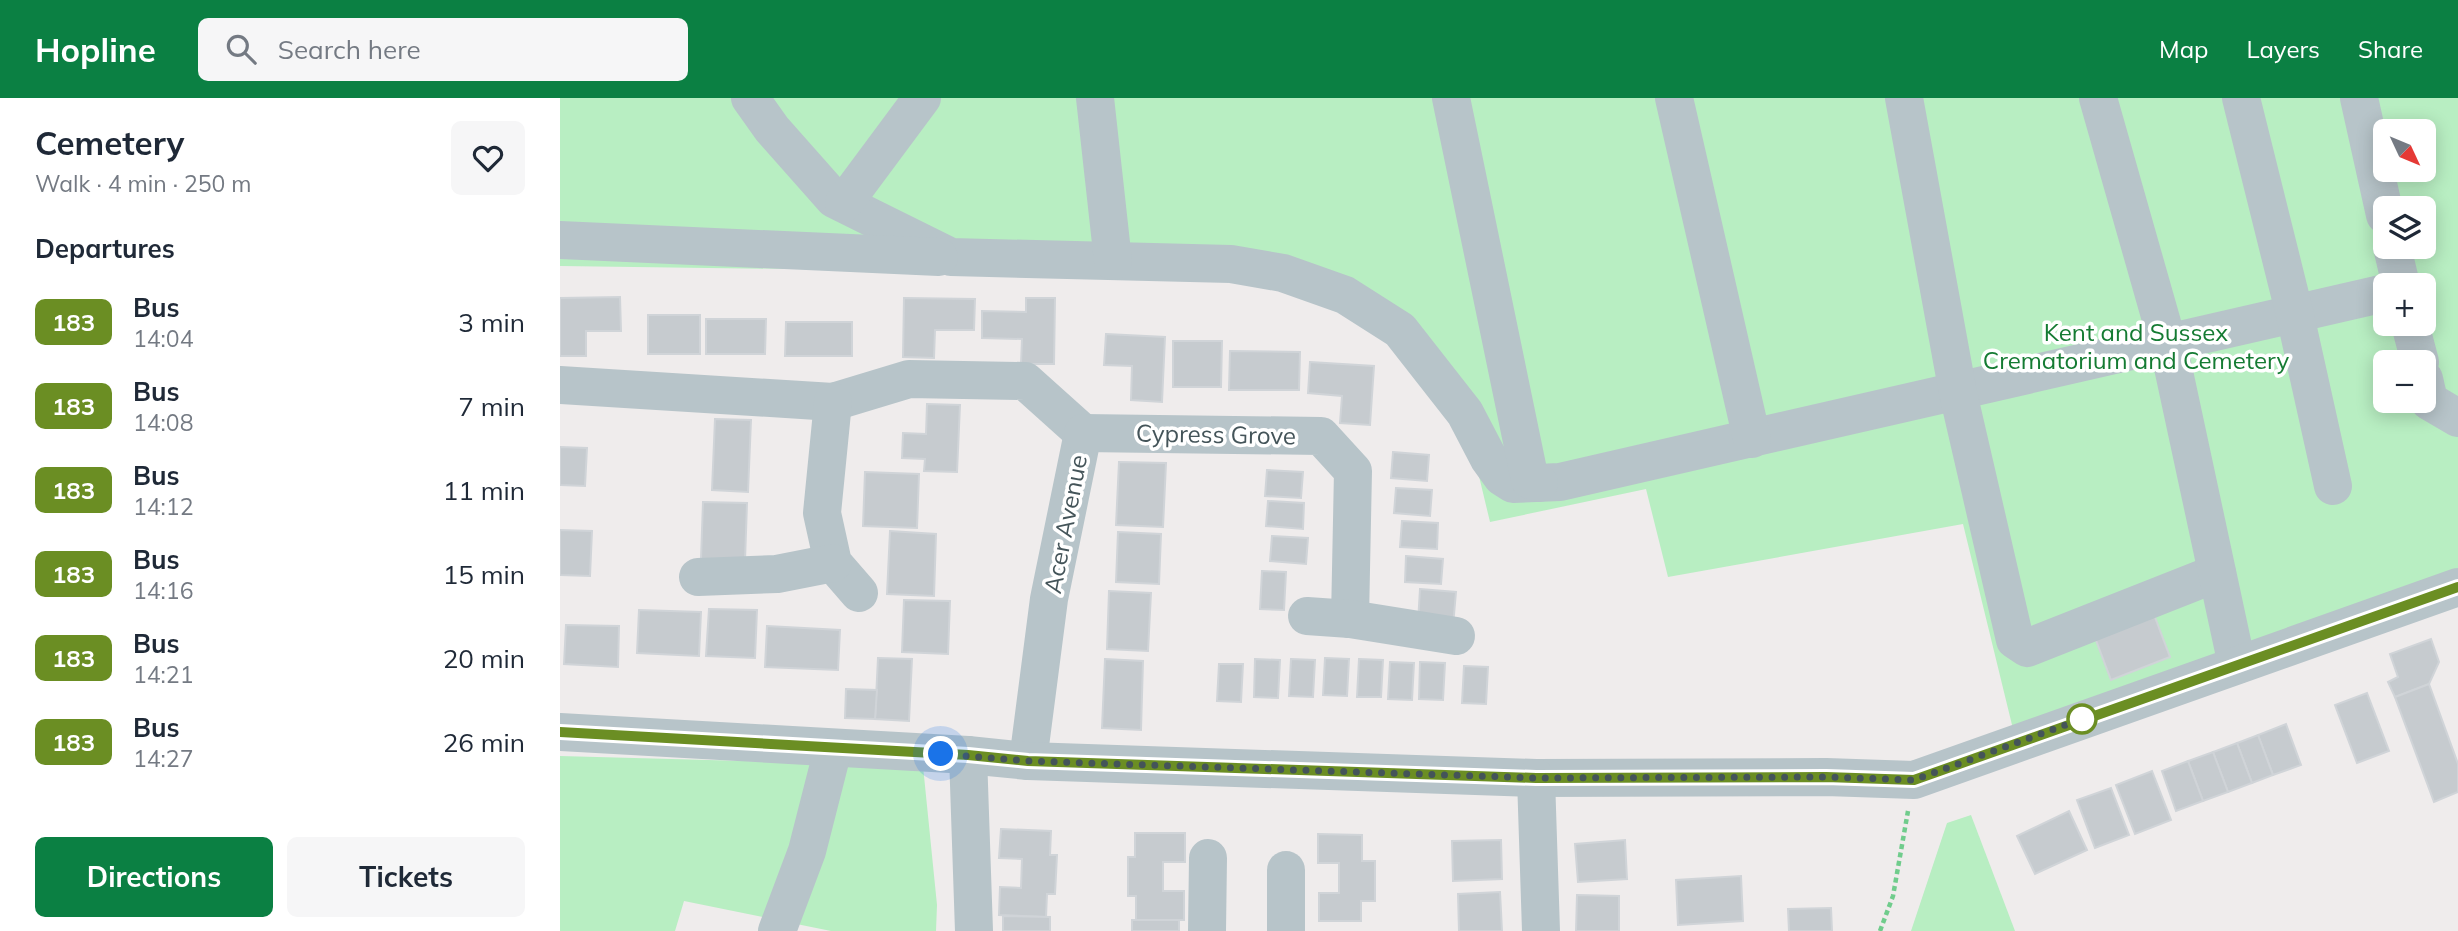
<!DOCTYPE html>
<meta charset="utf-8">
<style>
body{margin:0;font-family:Mulish,sans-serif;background:#f6f6f7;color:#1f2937;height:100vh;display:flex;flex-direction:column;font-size:26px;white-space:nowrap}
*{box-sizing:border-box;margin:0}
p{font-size:23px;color:#747a83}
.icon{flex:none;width:38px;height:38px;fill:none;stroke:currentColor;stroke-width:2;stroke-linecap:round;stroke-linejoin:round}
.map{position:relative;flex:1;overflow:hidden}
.panel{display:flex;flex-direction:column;background:#fff;width:560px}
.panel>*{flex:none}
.badge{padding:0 14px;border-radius:10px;font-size:24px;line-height:46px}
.needle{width:46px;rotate:134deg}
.controls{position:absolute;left:1813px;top:21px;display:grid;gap:14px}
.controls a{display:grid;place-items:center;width:63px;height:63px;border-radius:10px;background:#fff;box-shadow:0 4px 18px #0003;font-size:35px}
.you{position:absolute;width:35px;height:35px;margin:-18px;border:5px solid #fff;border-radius:50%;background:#1a73e8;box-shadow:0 0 0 10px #1a73e833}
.map>.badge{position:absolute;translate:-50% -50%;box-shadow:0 0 0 4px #fff}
h2{padding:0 35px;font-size:26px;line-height:63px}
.round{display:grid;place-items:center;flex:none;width:74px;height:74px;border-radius:10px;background:#f6f6f7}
.head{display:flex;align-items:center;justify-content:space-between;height:119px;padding:0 35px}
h1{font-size:33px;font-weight:700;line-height:52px}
.button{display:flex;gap:14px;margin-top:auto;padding:14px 35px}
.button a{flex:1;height:80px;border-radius:10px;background:#0b8043;color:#fff;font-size:28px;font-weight:700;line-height:80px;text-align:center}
.button a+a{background:#f6f6f7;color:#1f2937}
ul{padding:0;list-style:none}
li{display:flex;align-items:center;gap:21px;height:84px;padding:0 35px}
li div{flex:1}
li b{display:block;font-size:26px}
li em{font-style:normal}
li .badge{min-width:77px;font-weight:700;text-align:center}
header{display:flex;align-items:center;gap:42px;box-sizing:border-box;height:98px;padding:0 35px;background:#0b8043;color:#fff}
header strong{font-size:33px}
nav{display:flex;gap:38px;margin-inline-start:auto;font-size:24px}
.search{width:490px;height:63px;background:#f6f6f7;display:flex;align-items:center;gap:18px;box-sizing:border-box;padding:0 24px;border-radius:10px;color:#747a83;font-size:26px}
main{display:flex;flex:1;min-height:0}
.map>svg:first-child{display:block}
.green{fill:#b8eec2;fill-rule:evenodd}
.building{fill:#c6cbcf;stroke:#d0d4d8;stroke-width:2}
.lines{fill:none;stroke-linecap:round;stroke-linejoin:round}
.path{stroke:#70cc8c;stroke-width:4.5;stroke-dasharray:5 3.5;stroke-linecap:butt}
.minor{stroke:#b7c4c9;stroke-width:38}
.line-casing{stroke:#fff;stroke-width:16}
.line{stroke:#6b8e23;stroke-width:10}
.walk{stroke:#445459;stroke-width:7;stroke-dasharray:0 12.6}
.stop-dot{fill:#fff;stroke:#6b8e23;stroke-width:3.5}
.labels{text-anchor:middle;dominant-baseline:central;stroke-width:7;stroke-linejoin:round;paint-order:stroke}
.park-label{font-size:24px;fill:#157b33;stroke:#fff}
.street-label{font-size:24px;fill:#445459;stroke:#fff}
</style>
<header>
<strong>Hopline</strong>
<div class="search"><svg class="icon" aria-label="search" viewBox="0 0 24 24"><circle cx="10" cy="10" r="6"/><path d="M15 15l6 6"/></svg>Search here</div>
<nav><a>Map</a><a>Layers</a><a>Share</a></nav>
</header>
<main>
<section class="panel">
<div class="head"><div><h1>Cemetery</h1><p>Walk · 4 min · 250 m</p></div><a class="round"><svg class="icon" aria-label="heart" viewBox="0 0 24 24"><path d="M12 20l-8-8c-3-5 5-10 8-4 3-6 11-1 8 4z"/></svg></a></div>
<h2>Departures</h2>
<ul>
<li><span class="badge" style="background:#6b8e23;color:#fff">183</span><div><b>Bus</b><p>14:04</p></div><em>3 min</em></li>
<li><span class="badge" style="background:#6b8e23;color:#fff">183</span><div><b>Bus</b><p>14:08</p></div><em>7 min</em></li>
<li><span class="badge" style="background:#6b8e23;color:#fff">183</span><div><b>Bus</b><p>14:12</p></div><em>11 min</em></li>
<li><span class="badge" style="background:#6b8e23;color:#fff">183</span><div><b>Bus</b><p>14:16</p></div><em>15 min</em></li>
<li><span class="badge" style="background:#6b8e23;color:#fff">183</span><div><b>Bus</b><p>14:21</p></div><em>20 min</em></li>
<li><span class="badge" style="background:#6b8e23;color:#fff">183</span><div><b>Bus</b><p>14:27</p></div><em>26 min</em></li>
</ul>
<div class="button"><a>Directions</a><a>Tickets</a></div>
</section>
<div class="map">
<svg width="1898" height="833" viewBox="0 0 1898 833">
<rect width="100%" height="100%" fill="#efecec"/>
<g class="green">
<path d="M0 0H1898V470L1453 631 1403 426 1108 479 1086 391 930 424 912 349 823 232 696 177 0 168ZM1825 33H1864V72H1825ZM1825 110H1864V149H1825ZM1825 187H1864V226H1825ZM1825 264H1864V303H1825Z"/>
<polygon points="0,658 363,668 377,807 376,833 271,833 124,803 115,833 0,833"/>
<polygon points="1411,717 1455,833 1351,833 1387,725"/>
</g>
<g class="building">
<polygon points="60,199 61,233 26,233 26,258 0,258 0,200"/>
<polygon points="344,200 415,201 414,232 375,232 374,260 343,259"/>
<polygon points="466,200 495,200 494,266 461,266 462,241 422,240 422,213 466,214"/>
<rect x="88" y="217" width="52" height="39"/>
<polygon points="146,221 206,221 205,256 146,256"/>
<polygon points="226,224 292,224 292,258 225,258"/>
<polygon points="546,236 605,239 602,304 571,302 572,268 544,267"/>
<polygon points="613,243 662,243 661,289 613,289"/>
<polygon points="670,253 740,254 739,292 669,292"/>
<polygon points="750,264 814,268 810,327 780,325 782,298 748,295"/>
<polygon points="367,306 400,307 397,374 364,373 365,361 342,360 343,335 366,336"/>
<polygon points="155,321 191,322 188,394 152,392"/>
<polygon points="0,349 27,350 25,388 0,387"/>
<polygon points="833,354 869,357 867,383 831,380"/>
<polygon points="559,364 606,365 603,429 556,427"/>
<polygon points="707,372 743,374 741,400 705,398"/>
<polygon points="305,374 359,376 357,430 303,428"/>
<polygon points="836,390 872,392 870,418 834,415"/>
<polygon points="708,403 744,405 743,431 706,428"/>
<polygon points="143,404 187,405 185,463 141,461"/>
<polygon points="842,423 878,425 877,451 840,449"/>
<polygon points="0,432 32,433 30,478 0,477"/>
<polygon points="330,433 376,436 374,498 327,496"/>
<polygon points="558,434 601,436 599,486 556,484"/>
<polygon points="712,438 748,440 746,466 710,463"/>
<polygon points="846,458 883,461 881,486 845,484"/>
<polygon points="702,473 726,474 724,512 700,511"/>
<polygon points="860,491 896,494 893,528 858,525"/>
<polygon points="549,493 591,495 588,553 547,551"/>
<polygon points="344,502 390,503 388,556 342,554"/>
<polygon points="149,511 197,512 195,560 146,558"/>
<polygon points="79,512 141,514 139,558 77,555"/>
<polygon points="1593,514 1610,559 1551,582 1534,537"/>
<polygon points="6,527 59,528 58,569 4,566"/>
<polygon points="207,528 280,532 278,572 205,569"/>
<polygon points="1871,541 1879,564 1869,586 1835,599 1828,584 1838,579 1830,556"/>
<polygon points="318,560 352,561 349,623 315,621"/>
<polygon points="765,560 789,561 787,598 763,597"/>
<polygon points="545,561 583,563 581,632 542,630"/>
<polygon points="695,561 720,562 718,600 694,599"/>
<polygon points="731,561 755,562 753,599 729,598"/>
<polygon points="799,561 823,562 821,599 797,599"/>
<polygon points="830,564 854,565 852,602 828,601"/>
<polygon points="860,564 885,565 883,602 859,601"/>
<polygon points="659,566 683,566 681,604 657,603"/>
<polygon points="904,568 928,569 926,606 902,605"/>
<polygon points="1869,586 1898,666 1898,694 1874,704 1835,599"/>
<polygon points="286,591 317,592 315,621 285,620"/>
<polygon points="1807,595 1829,653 1797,665 1775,607"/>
<polygon points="1726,626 1741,667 1713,677 1698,637"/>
<polygon points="1698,637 1713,677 1692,685 1677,645"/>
<polygon points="1677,645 1692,685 1668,694 1653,654"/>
<polygon points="1653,654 1668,694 1643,703 1628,663"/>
<polygon points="1628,663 1643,703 1616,713 1602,673"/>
<polygon points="1592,673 1611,722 1575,736 1556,687"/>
<polygon points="1551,690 1569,737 1535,750 1517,702"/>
<polygon points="1509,713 1527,752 1475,776 1457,738"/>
<polygon points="441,731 491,733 490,757 497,757 495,796 487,796 486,819 439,817 440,789 461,790 462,761 439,760"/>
<polygon points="575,735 625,735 625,764 603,764 603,793 624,793 624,822 576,822 576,798 568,798 568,759 575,759"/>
<polygon points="758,736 802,737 802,763 815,763 815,803 801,803 801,823 759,823 759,795 779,795 779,765 758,765"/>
<polygon points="941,742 942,781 893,783 892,743"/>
<polygon points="1065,742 1067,781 1018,784 1015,746"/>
<polygon points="1181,778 1183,823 1118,827 1116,782"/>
<polygon points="940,794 942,833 899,833 898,796"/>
<polygon points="1017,797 1059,798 1059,833 1016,833"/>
<polygon points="1271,810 1272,833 1229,833 1228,811"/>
<polygon points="443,818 490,819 490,833 443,833"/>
<rect x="572" y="822" width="47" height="11"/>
</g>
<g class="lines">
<polyline class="path" points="1320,833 1333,798 1348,713"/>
<g class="minor">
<polyline points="190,0 212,31 274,101 391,159 671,166 723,175 785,197 840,232 905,315 929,361 942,379 953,386 1000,384 1825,195"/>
<polyline points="535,0 553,163"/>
<polyline points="891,0 970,382 979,385"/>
<polyline points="1114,0 1192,341"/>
<polyline points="1344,0 1398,295 1455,542 1467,550 1657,475"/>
<polyline points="1538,0 1608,246 1677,567"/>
<polyline points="1681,0 1735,217 1773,388"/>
<polyline points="1799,0 1825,117"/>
<polyline points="284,105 362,0"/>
<polyline points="0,142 379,159"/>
<polyline points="1832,149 1841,187"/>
<polyline points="1850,226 1860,264"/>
<polyline points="1864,281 1869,303 1898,320"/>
<polyline points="0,287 273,304 349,281 465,283 523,335 489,501 468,663"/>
<polyline points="273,304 262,415 273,465 299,495"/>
<polyline points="523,335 761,338 793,373 790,521"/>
<polyline points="138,479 217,476 273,465"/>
<polyline points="747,518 790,521 896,538"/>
<polyline points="0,634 408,657 468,663 976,680 1266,679 1354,682 1898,489"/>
<polyline points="408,657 414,833"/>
<polyline points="976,680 981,833"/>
<polyline points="726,772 726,833"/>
<polyline points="217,833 247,753 273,651"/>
<polyline points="647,833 648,760"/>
</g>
</g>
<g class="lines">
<g class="line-casing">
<polyline id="line" points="0,634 408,657 468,663 976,680 1266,679 1354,682 1898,489"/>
</g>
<use href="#line" class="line"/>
<polyline class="walk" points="381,656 468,663 976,680 1266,679 1354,682 1522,621"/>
</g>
<circle class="stop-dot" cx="1522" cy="621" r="14"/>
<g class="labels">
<g class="park-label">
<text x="1576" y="234">Kent and Sussex<tspan x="1576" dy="28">Crematorium and Cemetery</tspan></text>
</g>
<g class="street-label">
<text transform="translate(656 336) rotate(1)">Cypress Grove</text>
<text transform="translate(505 426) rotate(-79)">Acer Avenue</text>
</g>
</g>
</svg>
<div class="controls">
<a><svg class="needle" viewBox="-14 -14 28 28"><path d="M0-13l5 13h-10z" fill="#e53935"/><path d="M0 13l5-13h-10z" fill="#747a83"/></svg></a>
<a><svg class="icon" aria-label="layers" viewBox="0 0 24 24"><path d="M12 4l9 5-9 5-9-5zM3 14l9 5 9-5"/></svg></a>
<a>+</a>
<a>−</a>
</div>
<div class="you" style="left:381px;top:656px"></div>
</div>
</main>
